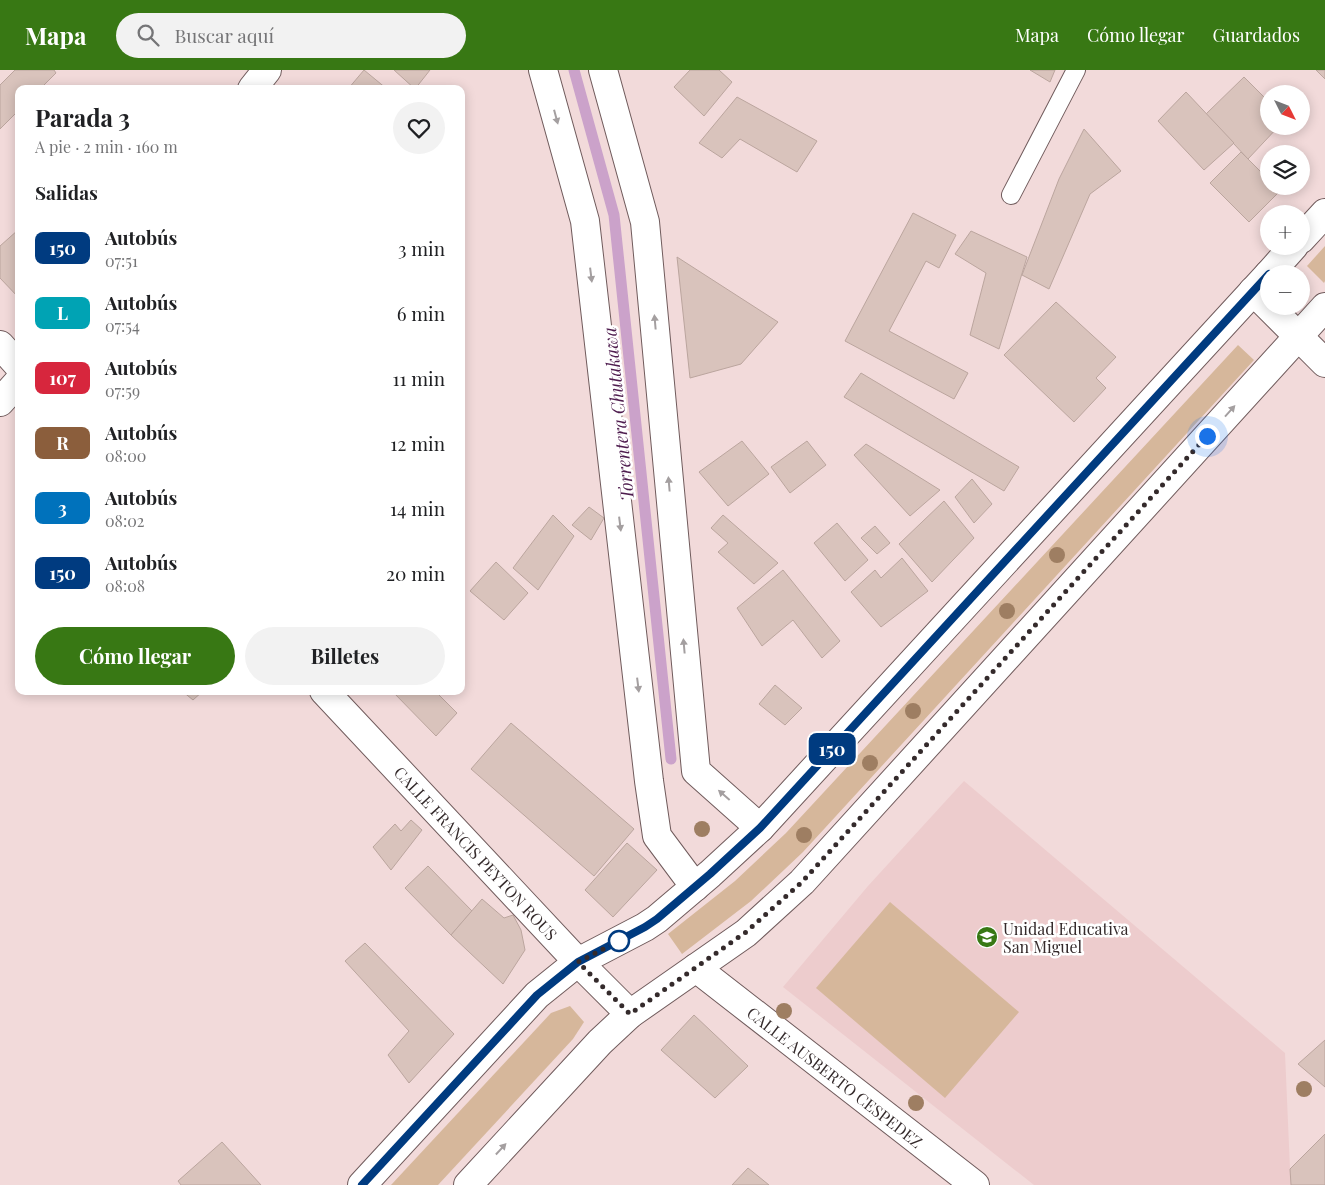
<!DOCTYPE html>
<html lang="es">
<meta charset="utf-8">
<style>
body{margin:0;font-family:"Playfair Display",serif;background:#f2f2f2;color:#202124;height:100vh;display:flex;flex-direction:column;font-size:19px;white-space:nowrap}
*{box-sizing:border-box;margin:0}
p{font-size:16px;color:#757577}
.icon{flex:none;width:28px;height:28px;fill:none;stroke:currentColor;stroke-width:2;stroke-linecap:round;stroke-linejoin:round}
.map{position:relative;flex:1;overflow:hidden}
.panel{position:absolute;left:15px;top:15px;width:450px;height:610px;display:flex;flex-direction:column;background:#fff;border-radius:10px;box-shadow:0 2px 12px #0003}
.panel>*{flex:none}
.badge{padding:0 10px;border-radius:8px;font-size:18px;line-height:32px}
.needle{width:32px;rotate:132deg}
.buttons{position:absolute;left:1260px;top:15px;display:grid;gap:10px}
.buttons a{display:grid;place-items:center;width:50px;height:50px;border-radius:50%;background:#fff;box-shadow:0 2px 12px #0003;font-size:25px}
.you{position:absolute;width:25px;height:25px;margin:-12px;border:4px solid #fff;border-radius:50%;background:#1a73e8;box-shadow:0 0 0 8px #1a73e833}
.map>.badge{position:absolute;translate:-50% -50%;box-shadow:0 0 0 2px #fff}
h2{padding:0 20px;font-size:19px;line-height:45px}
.round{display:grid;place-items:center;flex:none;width:52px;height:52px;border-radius:26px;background:#f2f2f2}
.summary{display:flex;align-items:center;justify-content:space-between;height:85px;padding:0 20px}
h1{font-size:24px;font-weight:700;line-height:38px}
.button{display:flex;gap:10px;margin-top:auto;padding:10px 20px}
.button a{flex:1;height:58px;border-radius:30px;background:#387814;color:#fff;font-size:20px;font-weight:700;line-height:58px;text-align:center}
.button a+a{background:#f2f2f2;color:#202124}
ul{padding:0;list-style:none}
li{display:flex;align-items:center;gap:15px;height:65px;padding:0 20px}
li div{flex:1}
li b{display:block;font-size:19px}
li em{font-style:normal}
li .badge{min-width:55px;font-weight:700;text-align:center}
header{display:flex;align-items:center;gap:30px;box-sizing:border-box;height:70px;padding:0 25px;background:#387814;color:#fff}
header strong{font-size:24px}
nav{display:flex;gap:28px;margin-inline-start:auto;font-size:18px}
.search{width:350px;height:45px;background:#f2f2f2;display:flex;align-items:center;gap:12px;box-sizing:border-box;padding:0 18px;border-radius:28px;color:#757577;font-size:19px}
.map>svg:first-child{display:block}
.built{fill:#edcccd}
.green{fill:#d6b79b}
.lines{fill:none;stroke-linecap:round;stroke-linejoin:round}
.stream{stroke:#cba2ca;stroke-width:11}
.building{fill:#d9c3bc;stroke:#bba59e}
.lane-casing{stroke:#705b5c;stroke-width:20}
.street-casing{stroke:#705b5c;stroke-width:30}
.secondary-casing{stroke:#705b5c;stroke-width:30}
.primary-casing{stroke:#705b5c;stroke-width:30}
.lane{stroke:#fff;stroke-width:18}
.street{stroke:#fff;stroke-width:28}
.secondary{stroke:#fff;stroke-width:28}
.primary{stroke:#fff;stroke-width:28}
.tree{fill:#9e7e62}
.oneway{fill:#a49fa0}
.line-casing{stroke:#fff;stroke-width:11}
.line{stroke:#003b80;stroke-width:8}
.walk{stroke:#342a2b;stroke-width:5;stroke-dasharray:0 9}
.stop-dot{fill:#fff;stroke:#003b80;stroke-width:2.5}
.labels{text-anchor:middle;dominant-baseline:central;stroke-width:5;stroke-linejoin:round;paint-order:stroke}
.street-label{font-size:16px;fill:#342a2b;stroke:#fff}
.poi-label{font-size:16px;fill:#342a2b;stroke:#fff;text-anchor:start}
.water-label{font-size:18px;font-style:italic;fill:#4e1c4e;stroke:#fff}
</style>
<header>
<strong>Mapa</strong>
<div class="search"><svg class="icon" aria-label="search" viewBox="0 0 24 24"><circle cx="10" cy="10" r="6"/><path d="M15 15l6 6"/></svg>Buscar aquí</div>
<nav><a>Mapa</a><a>Cómo llegar</a><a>Guardados</a></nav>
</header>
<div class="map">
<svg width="1325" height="1115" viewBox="0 0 1325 1115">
<rect width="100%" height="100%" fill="#f2dada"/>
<polygon class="built" points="964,711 1285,983 1290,1099 1325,1064 1325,1115 1034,1115 783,917 868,816"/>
<g class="green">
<polygon points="1325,176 1325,211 1324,213 1307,196"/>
<polygon points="1238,275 1254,290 803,782 751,831 682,884 668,864 735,811 786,763"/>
<polygon points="890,832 1019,942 945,1028 816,918"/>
<polygon points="570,936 584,952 573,969 438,1115 391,1115 551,943"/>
</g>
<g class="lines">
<polyline class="stream" points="574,0 614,145 671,689"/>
</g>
<g class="building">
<polygon points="15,0 54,0 56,3 40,19 19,19 19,40 0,59 0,15"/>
<polygon points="364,0 387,19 348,19"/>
<polygon points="394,0 430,0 415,19"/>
<polygon points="690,0 719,0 732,12 704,46 674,17"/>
<polygon points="1030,0 1055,0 1050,12"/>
<polygon points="1316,0 1325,0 1325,9"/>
<polygon points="1244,7 1269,32 1269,56 1279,56 1248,89 1206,44"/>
<polygon points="1186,22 1234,73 1204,100 1158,51"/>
<polygon points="737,27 817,71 797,102 740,69 722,88 699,73"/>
<polygon points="1084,59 1121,101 1090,124 1049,219 1022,205 1059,109"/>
<polygon points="1241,82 1269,110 1269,116 1275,116 1280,121 1249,152 1210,113"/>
<polygon points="913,143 956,165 939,198 926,191 889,261 968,303 954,329 845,271"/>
<polygon points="18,160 19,160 19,228 0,208 0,176"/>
<polygon points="971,161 1027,187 999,279 970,265 986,203 955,184"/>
<polygon points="677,187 778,252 741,294 690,308"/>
<polygon points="1056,232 1116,287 1096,308 1106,318 1074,352 1004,285"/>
<polygon points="861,303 1019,397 1004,421 844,327"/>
<polygon points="742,371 769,404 728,436 699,402"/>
<polygon points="807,371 826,395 790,423 771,397"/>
<polygon points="866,374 940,420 910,446 854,385"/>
<polygon points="972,409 992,434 974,453 955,427"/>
<polygon points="944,431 974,468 932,512 899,474"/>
<polygon points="589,437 604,448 591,470 572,455"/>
<polygon points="553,445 574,466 538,520 513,498"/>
<polygon points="723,445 778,493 754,514 718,482 728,473 711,458"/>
<polygon points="837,453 868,490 845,511 814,473"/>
<polygon points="875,456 890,473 877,484 861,468"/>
<polygon points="902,488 928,521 881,557 851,522 875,500 881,508"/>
<polygon points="496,492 528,523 504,550 470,521"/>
<polygon points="783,500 840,571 822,588 793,550 762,576 737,538"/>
<polygon points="775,615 802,638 785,655 759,634"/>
<polygon points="182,621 203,621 193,630"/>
<polygon points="392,621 435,621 457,643 436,666"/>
<polygon points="511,653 634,759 594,806 471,699"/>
<polygon points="411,750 422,760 391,800 373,777 395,754 401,761"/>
<polygon points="627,773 657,800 613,847 585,820"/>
<polygon points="428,796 472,841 451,865 405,818"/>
<polygon points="482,829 504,848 513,845 521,860 525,880 503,914 451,865"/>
<polygon points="365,873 454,964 409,1013 388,985 409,961 345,891"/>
<polygon points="694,945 748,996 715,1028 661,980"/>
<polygon points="1325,970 1325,1017 1298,994"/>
<polygon points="1325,1064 1325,1115 1291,1115 1290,1099"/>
<polygon points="222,1072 261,1115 181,1115 178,1111"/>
<polygon points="748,1098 769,1115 732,1115"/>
</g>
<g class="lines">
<g class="lane-casing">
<polyline id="lane" points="1011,125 1076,0"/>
</g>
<g class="street-casing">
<g id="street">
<polyline points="543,0 585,151 649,711 657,766 695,817"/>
<polyline points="603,0 645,152 696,701 760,758"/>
<polyline points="252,19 267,0"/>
<polyline points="1253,221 1325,293"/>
<polyline points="0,332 19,311"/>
<polyline points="696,898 975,1115"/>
</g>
</g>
<g class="secondary-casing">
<g id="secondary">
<polyline points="0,275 19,296"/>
<polyline points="324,621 578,892 630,944"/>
</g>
</g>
<g class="primary-casing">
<g id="primary">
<polyline points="1301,169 1325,143"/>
<polyline points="1269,204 1294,176"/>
<polyline points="362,1115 537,925 578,892 645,857 657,849 710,804 760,758 1269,204"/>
<polyline points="468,1115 600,972 630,944 746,863 802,812 1325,237"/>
</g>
</g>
<use href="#lane" class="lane"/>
<use href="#street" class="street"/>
<use href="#secondary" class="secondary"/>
<use href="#primary" class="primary"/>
</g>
<g class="tree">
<circle cx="1057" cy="485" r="8"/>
<circle cx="1007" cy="541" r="8"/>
<circle cx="913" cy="641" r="8"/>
<circle cx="870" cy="693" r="8"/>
<circle cx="702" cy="759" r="8"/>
<circle cx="804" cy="765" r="8"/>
<circle cx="784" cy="941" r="8"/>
<circle cx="1304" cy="1019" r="8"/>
<circle cx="916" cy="1033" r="8"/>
</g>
<defs><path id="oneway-solid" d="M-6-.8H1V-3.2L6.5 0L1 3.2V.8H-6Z" transform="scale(1.25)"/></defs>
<g class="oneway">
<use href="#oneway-solid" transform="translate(556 47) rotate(75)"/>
<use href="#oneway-solid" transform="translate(591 205) rotate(83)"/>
<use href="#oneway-solid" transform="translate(655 252) rotate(-95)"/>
<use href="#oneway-solid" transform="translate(1230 341) rotate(-48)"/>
<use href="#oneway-solid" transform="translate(669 414) rotate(-95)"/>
<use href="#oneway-solid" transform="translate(620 454) rotate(83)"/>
<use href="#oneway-solid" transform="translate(684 576) rotate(-95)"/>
<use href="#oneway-solid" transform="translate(638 615) rotate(83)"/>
<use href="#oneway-solid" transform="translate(724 725) rotate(-139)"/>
<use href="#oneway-solid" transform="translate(501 1079) rotate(-47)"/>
</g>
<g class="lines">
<g class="line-casing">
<polyline id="line" points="362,1115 537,925 578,892 645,857 657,849 710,804 760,758 1269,204"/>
</g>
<use href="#line" class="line"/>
<polyline class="walk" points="619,871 578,892 630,944 746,862 802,812 1207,366"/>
</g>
<defs>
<g id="school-disc" transform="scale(1.125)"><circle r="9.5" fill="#387814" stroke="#fff"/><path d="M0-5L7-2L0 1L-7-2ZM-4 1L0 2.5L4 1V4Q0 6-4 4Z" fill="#fff"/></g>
</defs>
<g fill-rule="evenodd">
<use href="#school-disc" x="987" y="867"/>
</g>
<circle class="stop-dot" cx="619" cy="871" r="10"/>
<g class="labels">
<g class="street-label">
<text transform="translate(476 783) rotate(47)">CALLE FRANCIS PEYTON ROUS</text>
<text transform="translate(835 1007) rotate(38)">CALLE AUSBERTO CESPEDEZ</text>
</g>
<g class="poi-label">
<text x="1003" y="858">Unidad Educativa<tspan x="1003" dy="18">San Miguel</tspan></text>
</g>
<g class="water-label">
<text transform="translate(618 344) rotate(-96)">Torrentera Chutakawa</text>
</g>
</g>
</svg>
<div class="buttons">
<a><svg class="needle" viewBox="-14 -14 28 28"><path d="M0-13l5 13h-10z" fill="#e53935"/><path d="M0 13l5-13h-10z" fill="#757577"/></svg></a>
<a><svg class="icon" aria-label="layers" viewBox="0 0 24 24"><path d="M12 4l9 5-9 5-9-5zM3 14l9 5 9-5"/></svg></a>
<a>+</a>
<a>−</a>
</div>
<div class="you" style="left:1207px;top:366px"></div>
<b class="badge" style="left:832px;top:679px;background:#003b80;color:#fff">150</b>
<section class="panel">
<div class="summary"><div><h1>Parada 3</h1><p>A pie · 2 min · 160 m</p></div><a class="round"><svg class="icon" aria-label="heart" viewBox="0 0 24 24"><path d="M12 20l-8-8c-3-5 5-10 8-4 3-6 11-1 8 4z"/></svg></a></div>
<h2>Salidas</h2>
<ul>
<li><span class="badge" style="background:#003b80;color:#fff">150</span><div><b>Autobús</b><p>07:51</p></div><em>3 min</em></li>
<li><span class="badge" style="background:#00a3b4;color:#fff">L</span><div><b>Autobús</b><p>07:54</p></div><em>6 min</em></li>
<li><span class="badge" style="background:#d7263d;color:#fff">107</span><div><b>Autobús</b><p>07:59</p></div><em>11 min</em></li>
<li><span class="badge" style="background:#8b5e3c;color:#fff">R</span><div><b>Autobús</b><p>08:00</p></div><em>12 min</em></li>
<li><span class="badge" style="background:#0072bc;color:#fff">3</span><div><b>Autobús</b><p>08:02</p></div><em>14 min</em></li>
<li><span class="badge" style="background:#003b80;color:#fff">150</span><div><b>Autobús</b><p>08:08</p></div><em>20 min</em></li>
</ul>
<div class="button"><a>Cómo llegar</a><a>Billetes</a></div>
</section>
</div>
